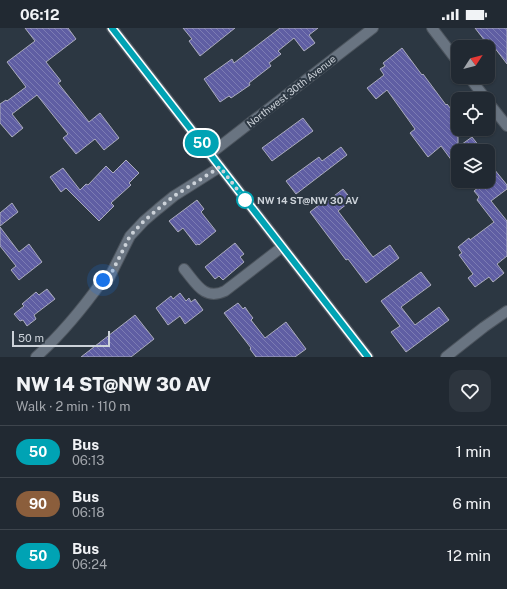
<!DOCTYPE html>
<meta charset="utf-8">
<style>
body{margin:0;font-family:"Public Sans",sans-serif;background:#2d353e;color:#f1f3f6;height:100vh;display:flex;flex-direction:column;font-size:15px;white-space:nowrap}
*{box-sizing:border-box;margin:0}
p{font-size:13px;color:#a2a6ac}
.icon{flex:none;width:22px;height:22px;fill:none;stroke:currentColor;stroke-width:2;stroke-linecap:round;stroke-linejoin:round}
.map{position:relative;height:329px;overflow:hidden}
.panel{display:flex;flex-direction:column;background:#212932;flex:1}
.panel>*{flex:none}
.badge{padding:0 8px;border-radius:13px;font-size:14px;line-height:26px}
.needle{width:26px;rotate:54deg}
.controls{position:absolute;left:451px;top:12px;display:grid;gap:8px}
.controls a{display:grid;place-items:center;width:44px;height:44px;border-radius:8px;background:#212932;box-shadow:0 1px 3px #0004,0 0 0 1px #3e454d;font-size:20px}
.scale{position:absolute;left:12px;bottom:10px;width:98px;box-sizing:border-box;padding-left:4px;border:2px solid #ccd2d9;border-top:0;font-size:11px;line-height:14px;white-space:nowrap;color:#ccd2d9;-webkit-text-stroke:3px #2c3742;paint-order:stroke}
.you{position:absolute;width:20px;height:20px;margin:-10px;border:3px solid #fff;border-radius:50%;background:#1a73e8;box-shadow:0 0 0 6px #1a73e833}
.map>.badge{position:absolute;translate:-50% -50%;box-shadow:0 0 0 2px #fff}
.round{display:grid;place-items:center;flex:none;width:42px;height:42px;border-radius:12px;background:#2d353e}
.overview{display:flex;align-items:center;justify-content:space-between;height:68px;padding:0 16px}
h1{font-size:19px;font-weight:800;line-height:30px}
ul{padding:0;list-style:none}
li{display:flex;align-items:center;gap:12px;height:52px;padding:0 16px;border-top:1px solid #3e454d}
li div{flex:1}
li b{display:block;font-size:15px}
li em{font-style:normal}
li .badge{min-width:44px;font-weight:700;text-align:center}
.status{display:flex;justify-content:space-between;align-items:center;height:28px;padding:0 20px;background:#212932;direction:ltr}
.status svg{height:11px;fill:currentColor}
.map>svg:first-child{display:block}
.building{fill:url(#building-back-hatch);stroke:#abacbd}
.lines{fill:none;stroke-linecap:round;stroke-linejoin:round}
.minor-casing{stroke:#4c545d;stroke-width:12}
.minor{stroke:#697481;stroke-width:10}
.line-casing{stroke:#fff;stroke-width:9}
.line{stroke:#00a3b4;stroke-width:6}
.walk{stroke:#ccd2d9;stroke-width:4;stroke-dasharray:0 7.2}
.stop-dot{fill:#fff;stroke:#00a3b4;stroke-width:2}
.labels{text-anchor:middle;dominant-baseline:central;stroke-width:4;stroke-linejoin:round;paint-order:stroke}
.street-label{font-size:10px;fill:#ccd2d9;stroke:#2c3742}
.stop-label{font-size:10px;font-weight:bold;fill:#ccd2d9;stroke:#2c3742;text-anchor:start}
</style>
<div class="status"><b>06:12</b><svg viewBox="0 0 49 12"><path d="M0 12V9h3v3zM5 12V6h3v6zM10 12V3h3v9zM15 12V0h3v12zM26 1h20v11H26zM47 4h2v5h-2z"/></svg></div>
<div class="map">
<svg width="507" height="329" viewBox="0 0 507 329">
<defs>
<pattern id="building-back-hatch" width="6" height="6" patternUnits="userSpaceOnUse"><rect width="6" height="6" fill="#5f5ea3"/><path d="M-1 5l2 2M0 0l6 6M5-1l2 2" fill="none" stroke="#7c7cb3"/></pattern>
</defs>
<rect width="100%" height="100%" fill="#2c3742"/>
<g class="building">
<polygon points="25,0 68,0 76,11 46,34 61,53 58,55 89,94 100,85 119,110 104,122 95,111 76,126 63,110 68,106 37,67 12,86 23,100 12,109 0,95 0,76 6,72 7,73 26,59 7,34 35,13"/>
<polygon points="183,0 235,0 200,28 189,13 192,11"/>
<polygon points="280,0 318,0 309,7 315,15 304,23 294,10 278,23 281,26 269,35 271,38 249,55 250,57 231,70 229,68 220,74 204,51 232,31 234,35"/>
<polygon points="475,0 507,0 507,36 488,11 485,13"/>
<polygon points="402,20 422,47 423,46 446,77 447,76 458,90 458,119 472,109 483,123 458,123 458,141 441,118 428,129 410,105 415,101 387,62 376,71 367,60 384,47 380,41 385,38 383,35"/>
<polygon points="303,90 313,103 272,133 262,120"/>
<polygon points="341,119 347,127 296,166 286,153 319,129 322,133"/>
<polygon points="126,132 139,145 129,155 131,157 111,175 114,178 99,193 66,160 61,164 50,149 63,140 80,162 86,156 88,157 106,138 113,145"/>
<polygon points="494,141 507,157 507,161 491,173 507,193 507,228 497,236 504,245 493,254 489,249 475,259 468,250 473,246 459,227 462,225 458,219 469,210 470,212 494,194 477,172 479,169 474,163 479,159 474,153 488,153 488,146"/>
<polygon points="343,161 352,172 338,183 373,229 390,217 399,230 366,255 348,231 346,232 310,184 329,169 330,171"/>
<polygon points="197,172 204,181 201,184 216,203 199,217 198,216 196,217 183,200 178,204 169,193"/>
<polygon points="12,175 18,184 0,198 0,185"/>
<polygon points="0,199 19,224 29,216 42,234 19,252 11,242 16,238 0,218"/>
<polygon points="235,215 244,226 240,229 244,234 223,252 219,248 215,251 205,239"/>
<polygon points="421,244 431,257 401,279 415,297 439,279 449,292 406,324 391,304 400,298 381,273"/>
<polygon points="47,261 55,271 34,287 36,291 27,298 23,292 20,293 14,286 24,278 22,276 36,264 39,267"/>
<polygon points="180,265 186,273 189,270 191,274 195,271 203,282 185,296 180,288 168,297 156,280 171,268 173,271"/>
<polygon points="238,275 243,281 245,279 249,285 253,290 251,292 265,310 286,294 306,321 295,329 256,329 250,321 251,320 224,285"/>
<polygon points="135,287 154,311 131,329 81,329"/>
</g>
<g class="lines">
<g class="minor-casing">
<g id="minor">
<polyline points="112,0 368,329"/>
<polyline points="432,0 458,34"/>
<polyline points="469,49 486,71"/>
<polyline points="488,74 507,98"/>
<polyline points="210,126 373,0"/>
<path d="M184 241C196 255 204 273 225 263L282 219"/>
<path d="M36 329C62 306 83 280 103 252L109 250 130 208 144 193 158 181 174 168 220 139"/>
<polyline points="446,329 484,299 507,283"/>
</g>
</g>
<use href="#minor" class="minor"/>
</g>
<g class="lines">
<g class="line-casing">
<polyline id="line" points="112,0 368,329"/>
</g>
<use href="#line" class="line"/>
<polyline class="walk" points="103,252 109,250 130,208 144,193 158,181 174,168 220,139 246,173 245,172"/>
</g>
<circle class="stop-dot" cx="245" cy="172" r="8"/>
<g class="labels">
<g class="street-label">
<text transform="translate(291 63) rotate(-38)">Northwest 30th Avenue</text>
</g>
<g class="stop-label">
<text x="257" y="172">NW 14 ST@NW 30 AV</text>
</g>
</g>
</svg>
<div class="controls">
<a><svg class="needle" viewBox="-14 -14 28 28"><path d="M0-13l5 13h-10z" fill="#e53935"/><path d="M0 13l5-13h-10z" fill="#a2a6ac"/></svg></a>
<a><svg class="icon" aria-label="locate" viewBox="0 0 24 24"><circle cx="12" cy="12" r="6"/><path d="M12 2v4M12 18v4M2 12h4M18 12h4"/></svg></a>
<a><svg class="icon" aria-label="layers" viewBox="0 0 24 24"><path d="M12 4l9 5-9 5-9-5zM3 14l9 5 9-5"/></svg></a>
</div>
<div class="scale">50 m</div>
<div class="you" style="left:103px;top:252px"></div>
<b class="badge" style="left:202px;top:115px;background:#00a3b4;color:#fff">50</b>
</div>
<section class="panel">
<div class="overview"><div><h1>NW 14 ST@NW 30 AV</h1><p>Walk · 2 min · 110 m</p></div><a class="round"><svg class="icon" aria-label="heart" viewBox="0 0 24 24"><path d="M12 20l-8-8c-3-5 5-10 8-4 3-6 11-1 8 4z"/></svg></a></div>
<ul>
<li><span class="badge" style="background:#00a3b4;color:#fff">50</span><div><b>Bus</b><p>06:13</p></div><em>1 min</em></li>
<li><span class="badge" style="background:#8b5e3c;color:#fff">90</span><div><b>Bus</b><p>06:18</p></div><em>6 min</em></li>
<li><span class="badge" style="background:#00a3b4;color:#fff">50</span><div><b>Bus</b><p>06:24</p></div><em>12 min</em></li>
</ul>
</section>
